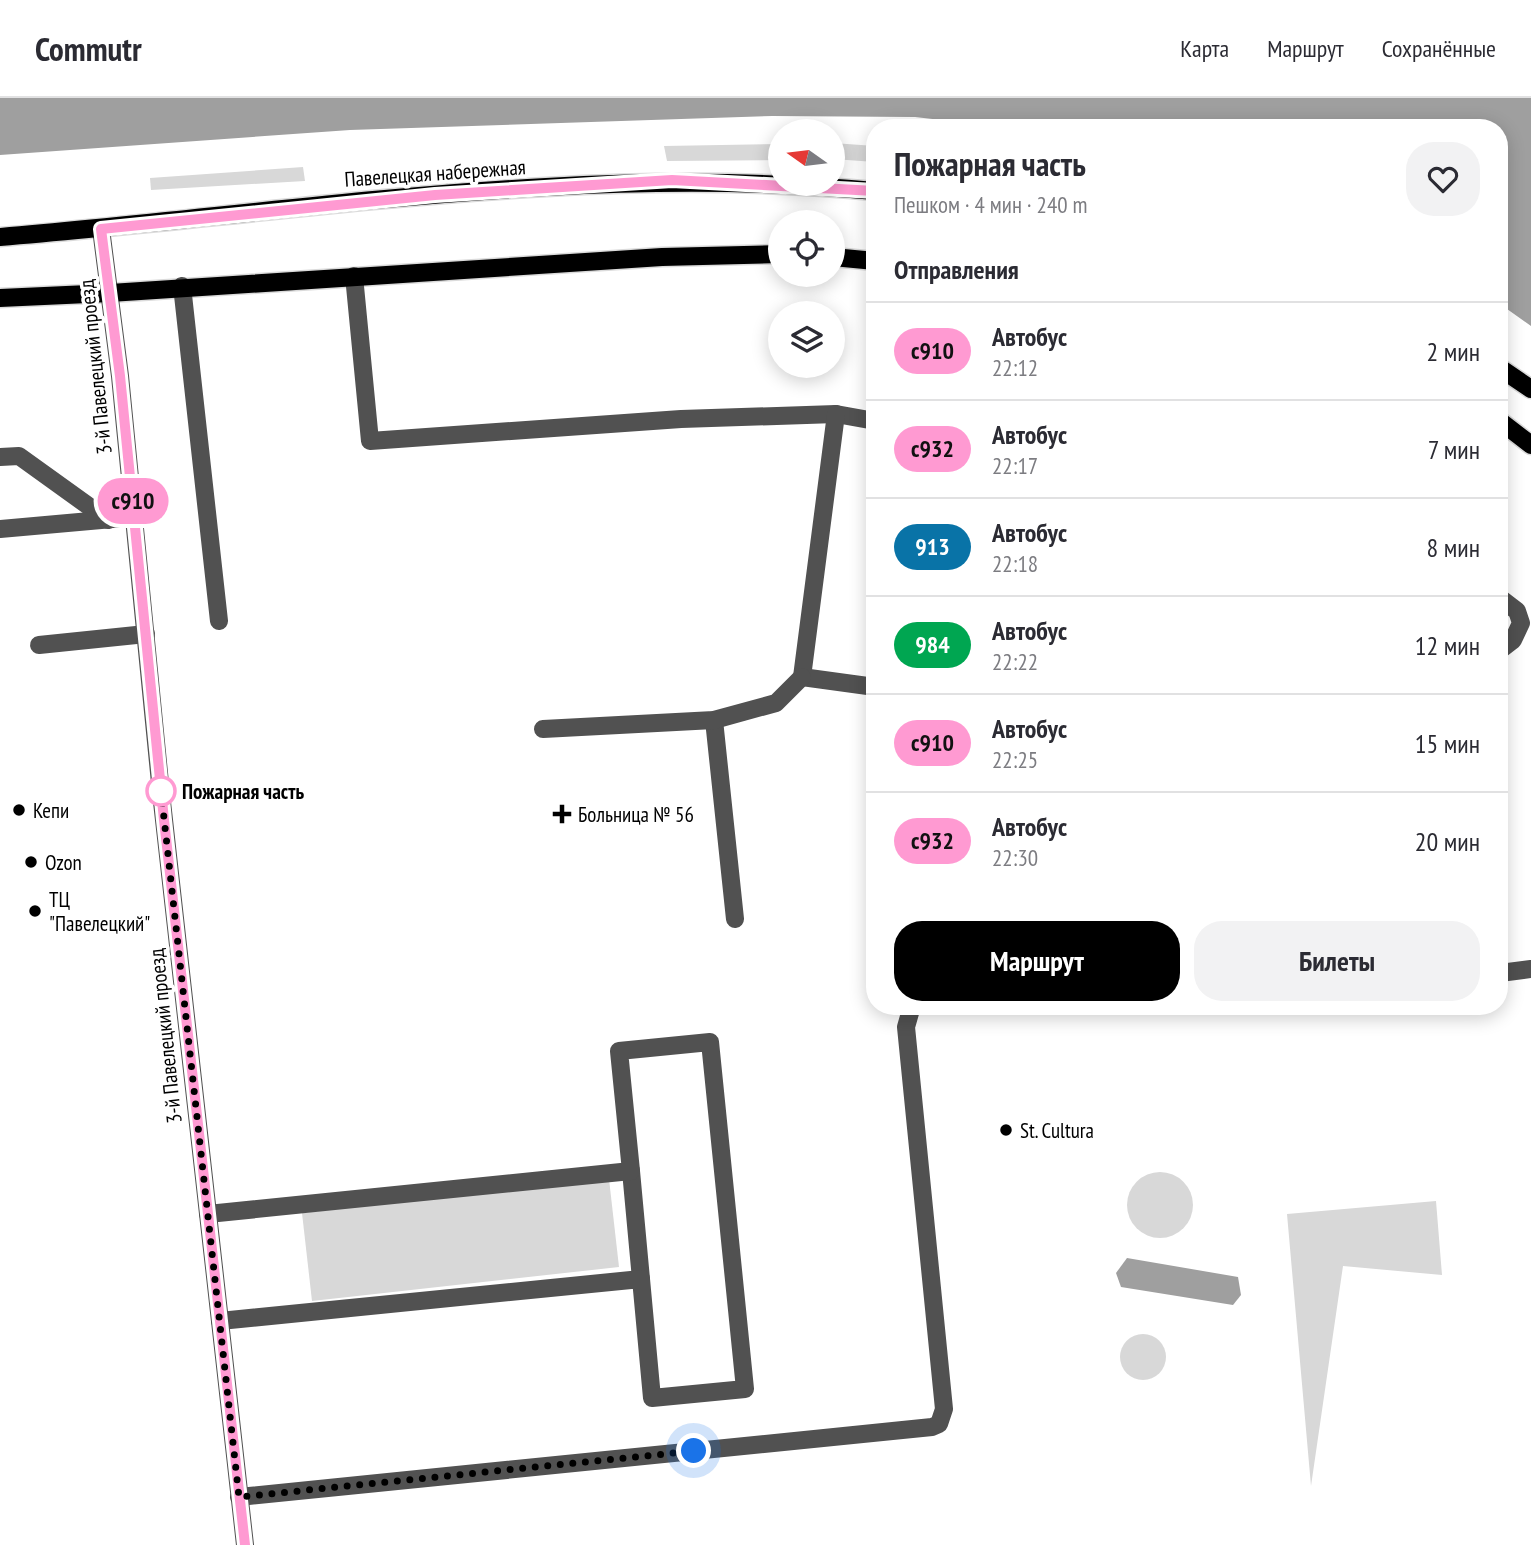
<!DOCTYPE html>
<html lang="ru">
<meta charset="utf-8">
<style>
body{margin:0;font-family:"PT Sans Narrow",sans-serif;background:#f2f2f3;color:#2b2b33;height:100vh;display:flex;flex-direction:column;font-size:26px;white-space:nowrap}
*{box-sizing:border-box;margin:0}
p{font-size:23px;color:#7c7c81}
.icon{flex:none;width:38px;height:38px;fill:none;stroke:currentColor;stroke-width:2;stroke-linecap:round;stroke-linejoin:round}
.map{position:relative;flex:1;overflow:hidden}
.drawer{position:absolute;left:866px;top:21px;width:642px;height:896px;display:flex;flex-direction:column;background:#fff;border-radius:28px;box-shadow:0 4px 18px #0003}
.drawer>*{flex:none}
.badge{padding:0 14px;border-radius:23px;font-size:24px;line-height:46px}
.needle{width:46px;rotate:284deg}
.buttons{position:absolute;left:768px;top:21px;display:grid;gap:14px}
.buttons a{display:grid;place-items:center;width:77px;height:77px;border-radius:50%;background:#fff;box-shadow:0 4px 18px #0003;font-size:35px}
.you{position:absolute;width:35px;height:35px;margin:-18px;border:5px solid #fff;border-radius:50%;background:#1a73e8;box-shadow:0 0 0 10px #1a73e833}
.map>.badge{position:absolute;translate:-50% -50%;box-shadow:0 0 0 4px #fff}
h2{padding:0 28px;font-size:26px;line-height:63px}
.round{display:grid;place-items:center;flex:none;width:74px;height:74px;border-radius:28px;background:#f2f2f3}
.overview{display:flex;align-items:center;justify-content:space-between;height:119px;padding:0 28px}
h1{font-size:33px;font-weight:700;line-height:52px}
.action{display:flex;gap:14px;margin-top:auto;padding:14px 28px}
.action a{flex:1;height:80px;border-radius:28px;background:#000;color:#fff;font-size:28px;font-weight:700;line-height:80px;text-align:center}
.action a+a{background:#f2f2f3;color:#2b2b33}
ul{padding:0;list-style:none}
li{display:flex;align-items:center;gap:21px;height:98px;padding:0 28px;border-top:2px solid #e1e1e2}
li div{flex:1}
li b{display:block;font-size:26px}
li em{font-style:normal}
li .badge{min-width:77px;font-weight:700;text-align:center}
header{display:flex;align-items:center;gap:42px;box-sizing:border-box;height:98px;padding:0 35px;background:#fff;border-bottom:2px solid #e1e1e2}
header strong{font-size:33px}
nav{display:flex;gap:38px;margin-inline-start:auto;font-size:24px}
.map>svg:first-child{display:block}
.green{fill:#d8d8d8}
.water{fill:#9f9f9f}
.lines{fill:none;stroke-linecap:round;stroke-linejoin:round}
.major-casing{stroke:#dbdbdb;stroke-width:21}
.minor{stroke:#515151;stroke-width:18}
.major{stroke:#000;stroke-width:18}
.line-casing{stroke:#fff;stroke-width:16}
.line{stroke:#ff9ad2;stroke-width:10}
.walk{stroke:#000;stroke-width:7;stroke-dasharray:0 12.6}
.stop-dot{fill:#fff;stroke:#ff9ad2;stroke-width:3.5}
.poi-dot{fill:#000;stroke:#fff;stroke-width:2.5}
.labels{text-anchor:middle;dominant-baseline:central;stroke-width:7;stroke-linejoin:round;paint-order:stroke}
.street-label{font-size:21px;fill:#000;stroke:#fff}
.stop-label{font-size:21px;font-weight:bold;fill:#000;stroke:#fff;text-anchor:start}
.poi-label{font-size:21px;fill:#000;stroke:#fff;text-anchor:start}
</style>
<header>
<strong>Commutr</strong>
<nav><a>Карта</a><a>Маршрут</a><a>Сохранённые</a></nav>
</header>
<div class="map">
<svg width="1531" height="1447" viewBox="0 0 1531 1447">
<rect width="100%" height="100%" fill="#fff"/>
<g class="green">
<polygon points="833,45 875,48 875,64 833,61"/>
<polygon points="780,46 780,62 667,63 664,48"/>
<polygon points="303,69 305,83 151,92 150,80"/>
<circle cx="1160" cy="1107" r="33"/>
<polygon points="609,1081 619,1169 312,1203 302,1115"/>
<polygon points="1436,1103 1442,1177 1343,1168 1311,1388 1287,1116"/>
<circle cx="1143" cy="1259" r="23"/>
</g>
<g class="water">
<polygon points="0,0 1531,0 1531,228 1500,206 1500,30 1011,30 915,19 772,18 350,32 0,57"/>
<polygon points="1127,1160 1238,1179 1241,1197 1233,1207 1121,1189 1116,1175"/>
</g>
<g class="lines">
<g class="major-casing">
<g id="major">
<path d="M0 139C291 115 583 65 875 93"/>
<polyline points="833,159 875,163"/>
<polyline points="0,200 110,195 662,159 780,156"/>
<polyline points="1500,270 1531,291"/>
<polyline points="1500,323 1531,347"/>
</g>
</g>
<g class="minor">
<polyline points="101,131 120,278 161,695 245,1447"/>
<polyline points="354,178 370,343 681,321 836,316 875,323"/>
<polyline points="182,188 219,523"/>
<polyline points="836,316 802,579 875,589"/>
<polyline points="0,359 19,358 108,422"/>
<polyline points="0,431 135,419"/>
<polyline points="1500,500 1517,513 1521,525 1513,542 1500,552"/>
<polyline points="39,547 146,536"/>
<polyline points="714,622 735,821"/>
<polyline points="543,631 714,622 776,605 802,579"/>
<polyline points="1500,875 1531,871"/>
<polyline points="631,1073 641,1181"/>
<polyline points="208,1116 631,1073 619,953 710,944 745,1291 652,1300 641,1181 220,1223"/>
<polyline points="239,1399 932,1329 939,1326 944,1311 906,929 912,908"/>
</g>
<use href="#major" class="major"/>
</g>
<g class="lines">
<g class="line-casing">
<polyline id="line" points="245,1447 164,722 120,278 101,131 435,97 672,82 875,93"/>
</g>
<use href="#line" class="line"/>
<polyline class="walk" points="161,693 239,1399 694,1353"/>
</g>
<circle class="stop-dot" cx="161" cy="693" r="14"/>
<g class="poi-dot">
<circle cx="19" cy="712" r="7"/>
<path d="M558.5 705.5h7v7h7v7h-7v7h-7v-7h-7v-7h7z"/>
<circle cx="31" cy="764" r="7"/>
<circle cx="35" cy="813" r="7"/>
<circle cx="1006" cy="1032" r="7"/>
</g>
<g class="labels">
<g class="street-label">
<text transform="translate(435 75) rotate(-4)">Павелецкая набережная</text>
<text transform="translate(95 269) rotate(-96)">3-й Павелецкий проезд</text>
<text transform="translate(165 938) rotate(-96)">3-й Павелецкий проезд</text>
</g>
<g class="stop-label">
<text x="182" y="693">Пожарная часть</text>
</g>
<g class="poi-label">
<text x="33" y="712">Кепи</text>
<text x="578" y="716">Больница № 56</text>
<text x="45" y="764">Ozon</text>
<text x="49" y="801">ТЦ<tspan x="49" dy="24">"Павелецкий"</tspan></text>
<text x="1020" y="1032">St. Cultura</text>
</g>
</g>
</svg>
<div class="buttons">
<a><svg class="needle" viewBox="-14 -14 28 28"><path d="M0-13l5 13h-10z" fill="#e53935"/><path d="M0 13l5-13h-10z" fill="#7c7c81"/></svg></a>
<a><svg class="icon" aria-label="locate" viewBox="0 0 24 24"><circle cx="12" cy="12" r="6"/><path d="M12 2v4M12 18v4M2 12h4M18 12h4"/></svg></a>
<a><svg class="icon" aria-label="layers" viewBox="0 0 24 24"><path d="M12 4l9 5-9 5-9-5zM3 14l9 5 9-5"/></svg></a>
</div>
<div class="you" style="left:694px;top:1353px"></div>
<b class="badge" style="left:133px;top:403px;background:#ff9ad2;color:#111">с910</b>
<section class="drawer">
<div class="overview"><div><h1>Пожарная часть</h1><p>Пешком · 4 мин · 240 m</p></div><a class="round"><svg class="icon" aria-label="heart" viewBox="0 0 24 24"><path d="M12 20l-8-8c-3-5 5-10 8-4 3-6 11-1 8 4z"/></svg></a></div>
<h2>Отправления</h2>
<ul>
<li><span class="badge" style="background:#ff9ad2;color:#111">с910</span><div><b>Автобус</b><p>22:12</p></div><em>2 мин</em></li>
<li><span class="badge" style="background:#ff9ad2;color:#111">с932</span><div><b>Автобус</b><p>22:17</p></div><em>7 мин</em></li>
<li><span class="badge" style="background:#0973a7;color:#fff">913</span><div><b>Автобус</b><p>22:18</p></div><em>8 мин</em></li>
<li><span class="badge" style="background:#00a651;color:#fff">984</span><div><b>Автобус</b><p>22:22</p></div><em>12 мин</em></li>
<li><span class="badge" style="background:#ff9ad2;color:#111">с910</span><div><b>Автобус</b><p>22:25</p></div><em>15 мин</em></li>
<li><span class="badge" style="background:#ff9ad2;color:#111">с932</span><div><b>Автобус</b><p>22:30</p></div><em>20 мин</em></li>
</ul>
<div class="action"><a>Маршрут</a><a>Билеты</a></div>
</section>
</div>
